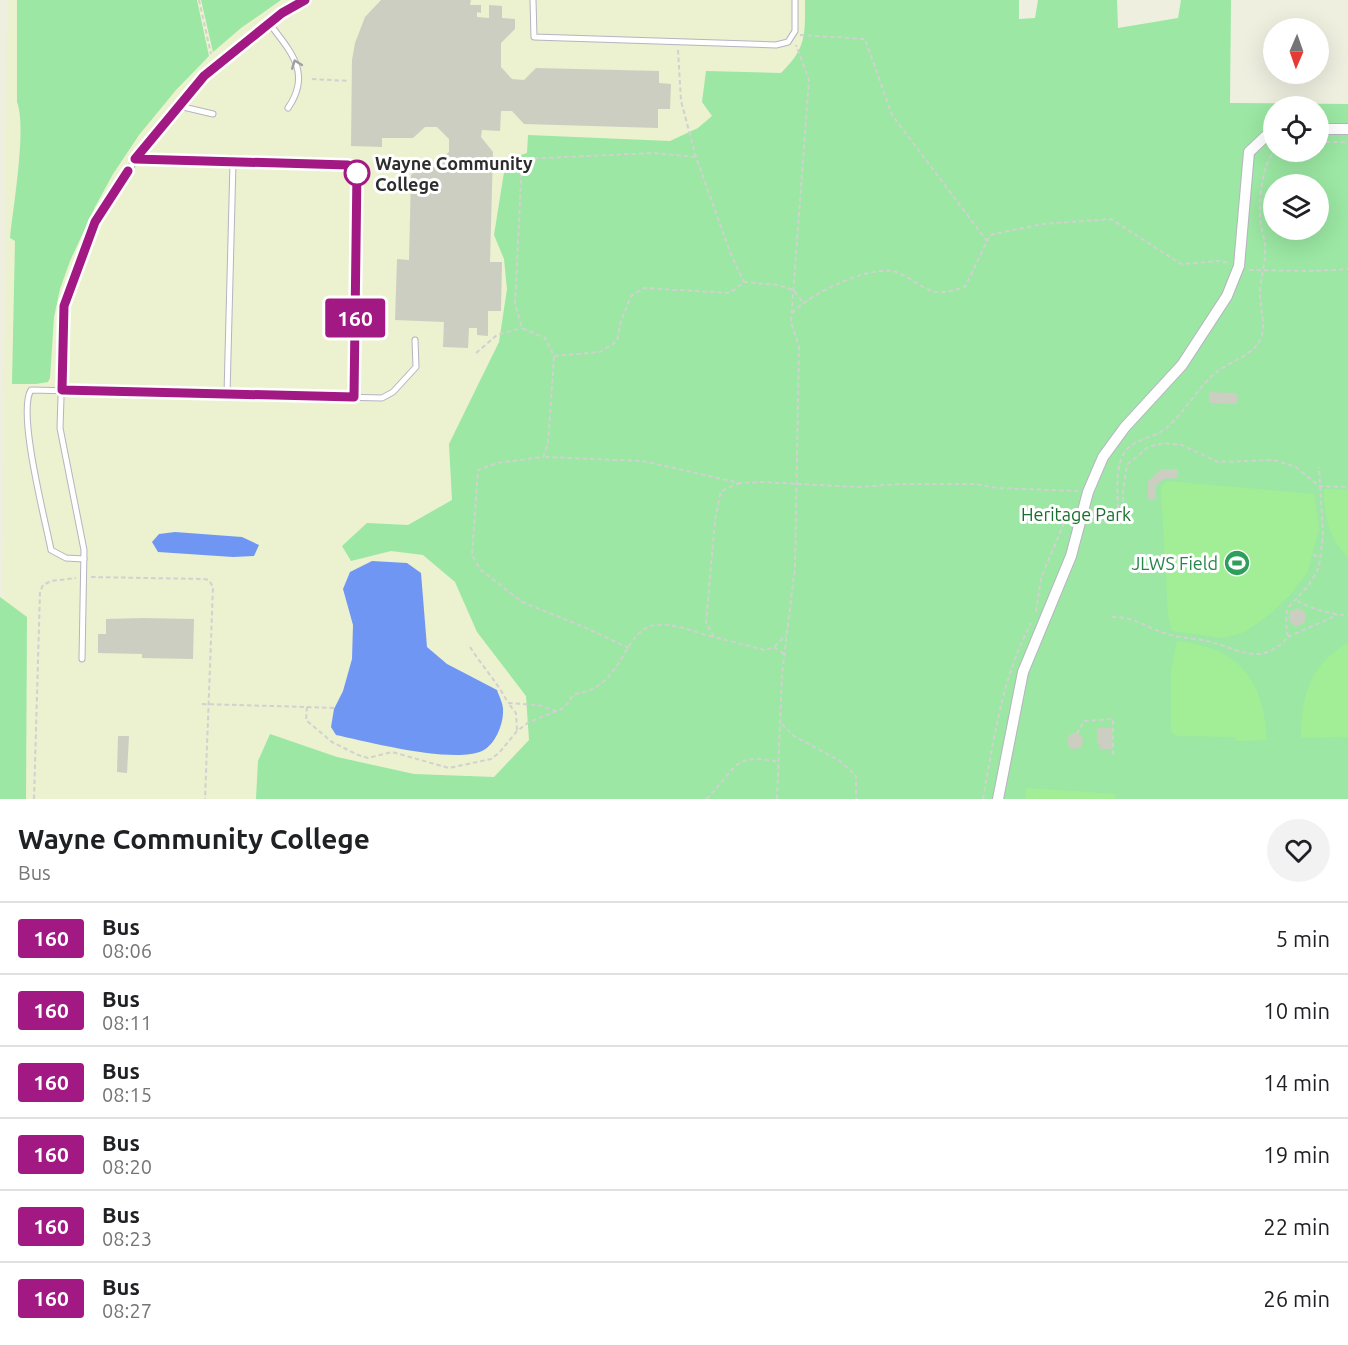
<!DOCTYPE html>
<style>
body{margin:0;font-family:Ubuntu,sans-serif;background:#f2f2f2;color:#202124;height:100vh;display:flex;flex-direction:column;font-size:22px;white-space:nowrap}
*{box-sizing:border-box;margin:0}
p{font-size:20px;color:#757577}
.icon{flex:none;width:33px;height:33px;fill:none;stroke:currentColor;stroke-width:2;stroke-linecap:round;stroke-linejoin:round}
.map{position:relative;height:799px;overflow:hidden}
.drawer{display:flex;flex-direction:column;background:#fff;flex:1}
.drawer>*{flex:none}
.badge{padding:0 12px;border-radius:4px;font-size:21px;line-height:39px}
.needle{width:39px;rotate:182deg}
.controls{position:absolute;left:1263px;top:18px;display:grid;gap:12px}
.controls a{display:grid;place-items:center;width:66px;height:66px;border-radius:50%;background:#fff;box-shadow:0 6px 24px #0002;font-size:30px}
.map>.badge{position:absolute;translate:-50% -50%;box-shadow:0 0 0 3px #fff}
.round{display:grid;place-items:center;flex:none;width:63px;height:63px;border-radius:32px;background:#f2f2f2}
.summary{display:flex;align-items:center;justify-content:space-between;height:102px;padding:0 18px}
h1{font-size:28px;font-weight:600;line-height:45px}
ul{padding:0;list-style:none}
li{display:flex;align-items:center;gap:18px;height:72px;padding:0 18px;border-top:2px solid #e0e0e0}
li div{flex:1}
li b{display:block;font-size:22px}
li em{font-style:normal}
li .badge{min-width:66px;font-weight:700;text-align:center}
.map>svg:first-child{display:block}
.education{fill:#ecf1cf}
.green{fill:#9be7a3;fill-rule:evenodd}
.pitch{fill:#a2ee97}
.water{fill:#7096f3}
.building{fill:#cdcec2}
.lines{fill:none;stroke-linecap:round;stroke-linejoin:round}
.lane-casing{stroke:#b7b3c1;stroke-width:7}
.street-casing{stroke:#b7b3c1;stroke-width:12}
.path{stroke:#d1d1d1;stroke-width:2;stroke-dasharray:4.5 3;stroke-linecap:butt}
.lane{stroke:#fff;stroke-width:5}
.street{stroke:#fff;stroke-width:10}
.oneway{stroke:#a0a0a0}
.line-casing{stroke:#fff;stroke-width:14}
.line{stroke:#a31984;stroke-width:9}
.stop-dot{fill:#fff;stroke:#a31984;stroke-width:3}
.labels{text-anchor:middle;dominant-baseline:central;stroke-width:6;stroke-linejoin:round;paint-order:stroke}
.stop-label{font-size:18px;font-weight:bold;fill:#2d2d2d;stroke:#fff;text-anchor:start}
.park-label{font-size:18px;fill:#186f2d;stroke:#fff}
.leisure-label{font-size:18px;fill:#27864d;stroke:#fff;text-anchor:end}
</style>
<div class="map">
<svg width="1348" height="799" viewBox="0 0 1348 799">
<rect width="100%" height="100%" fill="#efefe0"/>
<polygon class="education" points="7,0 810,0 801,799 1,799"/>
<g class="green">
<path d="M17 0H197L209 56 176 90 139 135 113 174 95 207 70 261 60 289 54 317 50 378 48 382 36 384H12L15 241 10 238C13 208 27 127 17 102Z"/>
<polygon points="201,0 281,0 241,28 213,52"/>
<path d="M805 0H1019V19L1035 18 1038 0H1117L1118 28 1178 18 1181 0H1231L1230 103 1348 104V799H256L258 761 270 734 337 757 414 774 494 777 529 740 526 696 477 632 455 582 423 555 391 551 351 561 342 546 367 523 408 525 452 500 449 444 499 342 507 289 504 259 494 235 506 160 527 153 528 135 670 141 698 128 712 116 702 102 706 71 781 73C807 48 805 34 805 0ZM1274 106H1318V152H1274ZM1274 184H1318V230H1274Z"/>
<polygon points="0,597 27,617 26,799 0,799"/>
</g>
<g class="pitch">
<polygon points="1166,481 1314,494 1319,528 1313,552 1307,573 1291,594 1270,614 1245,632 1223,638 1172,631 1168,615 1161,488"/>
<path d="M1324 489 1348 490V558C1329 539 1324 517 1324 489Z"/>
<path d="M1177 641C1239 648 1264 679 1267 740L1236 741 1235 737 1177 736 1171 732V670Z"/>
<path d="M1348 642V737L1301 738C1301 694 1310 666 1348 642Z"/>
<polygon points="1026,788 1116,794 1115,799 1026,799"/>
</g>
<g class="water">
<polygon points="175,532 242,537 259,545 254,556 233,557 158,552 152,542 159,534"/>
<path d="M372 561 407 563 421 573 427 647 447 664 497 690C499 696 504 705 503 712 503 725 495 745 482 751 454 764 368 742 336 735L331 727 334 709 343 691 352 659 353 625 343 589 350 572Z"/>
</g>
<g class="building">
<polygon points="381,0 471,0 470,5 481,5 481,13 477,12 477,17 489,18 489,5 502,6 502,18 515,19 515,29 501,43 501,67 512,79 524,80 536,68 659,71 659,83 671,84 670,109 658,109 658,128 524,124 512,111 501,111 500,131 482,130 481,137 493,152 490,262 502,262 501,311 488,311 488,336 477,335 477,328 469,328 468,348 443,347 444,322 395,320 397,259 409,260 411,175 423,163 436,163 449,152 449,139 437,127 425,127 413,138 382,138 382,147 351,146 352,60 355,43 365,17"/>
<polygon points="1209,392 1237,393 1237,404 1209,403"/>
<polygon points="1161,469 1178,469 1178,478 1164,479 1156,486 1156,499 1148,500 1148,481"/>
<polygon points="1298,608 1306,613 1305,622 1296,627 1289,621 1289,612"/>
<polygon points="143,618 194,619 193,659 142,658 142,654 98,653 98,634 106,634 106,619"/>
<polygon points="1097,728 1112,728 1112,749 1100,749 1100,744 1097,744"/>
<circle cx="1075" cy="741" r="8"/>
<polygon points="118,736 129,736 127,773 117,772"/>
</g>
<g class="lines">
<g class="lane-casing">
<g id="lane">
<polyline points="533,0 534,37 776,45 788,42 795,31 795,0"/>
<path d="M269 23C291 52 312 73 288 108"/>
<polyline points="179,106 213,114"/>
<polyline points="136,159 348,165 357,170 354,397"/>
<polyline points="227,394 233,162"/>
<path d="M84 559 66 558 51 550C45 519 17 412 31 390L382 398 393 392 416 367 415 340"/>
<polyline points="82,659 84,550 60,428 64,306 95,222 136,159 204,76 282,13 305,0"/>
</g>
</g>
<g class="street-casing">
<g id="street">
<polyline points="1318,129 1348,129"/>
<polyline points="998,799 1023,672 1071,556 1088,492 1103,457 1125,427 1182,365 1227,296 1239,266 1249,152 1266,136 1274,134"/>
</g>
</g>
<g class="path">
<polyline points="199,0 211,54"/>
<polyline points="800,35 865,39 892,115 987,241"/>
<polyline points="678,50 681,101 696,157 730,252 744,282"/>
<polyline points="312,79 349,81"/>
<polyline points="1318,142 1348,142"/>
<polyline points="1249,270 1311,271 1348,269"/>
<path d="M792 313C810 294 865 267 892 271 909 274 925 294 942 292 950 292 958 289 965 287L990 235 1042 224 1111 219 1181 264 1220 261 1229 263"/>
<polyline points="476,353 497,335 522,328"/>
<polyline points="554,356 600,352 617,341 621,321 631,296 644,288 730,293 744,282 778,285 793,290 803,302"/>
<polyline points="545,457 643,461 740,483 761,482 858,487 900,484 976,484 997,488 1079,491"/>
<polyline points="740,483 721,491 715,520 706,623 714,637 765,650 774,647 786,635"/>
<path d="M1092 511 1118 512C1118 496 1115 472 1122 457 1130 438 1152 440 1166 428 1186 412 1197 387 1218 371 1231 361 1254 355 1261 338 1266 325 1260 307 1260 293 1260 279 1265 266 1265 253 1266 242 1263 236 1261 226 1258 208 1261 165 1274 152"/>
<polyline points="1112,522 1121,522 1123,519 1123,492 1127,465 1148,447 1164,443 1182,445 1218,462 1274,460 1296,467 1319,486 1348,487"/>
<polyline points="1313,555 1321,557"/>
<polyline points="91,577 203,579 209,580 213,587 205,799"/>
<path d="M1297 601C1314 609 1330 615 1348 615"/>
<polyline points="1036,612 1041,578 1069,511 1073,509"/>
<path d="M1112 617C1134 617 1142 625 1161 632 1176 638 1195 638 1211 642 1241 650 1261 667 1288 637L1286 623 1287 609 1308 586 1317 572 1320 561 1323 535 1319 467"/>
<polyline points="1288,637 1337,615"/>
<path d="M470 647C482 666 498 683 508 703"/>
<polyline points="774,647 784,654"/>
<polyline points="629,648 584,627 522,602 481,570 472,555 478,470 497,463 543,457 548,444 554,356 545,338 522,328 515,304 522,159 653,153 696,157"/>
<path d="M202 704 307 707 306 720 332 742 358 755 368 758 392 752 449 768 491 759 499 753 517 731 529 722 564 708 574 694C624 689 622 630 655 625 674 622 695 633 714 637"/>
<polyline points="307,707 335,708"/>
<polyline points="782,724 794,736 840,761 856,776 856,799"/>
<polyline points="517,730 516,713 508,703 538,705 556,711"/>
<polyline points="1077,734 1084,721 1113,719 1113,755"/>
<polyline points="34,799 40,592 43,585 51,581 76,578"/>
<path d="M706 799C736 771 731 751 779 762"/>
<polyline points="777,799 782,674 795,567 799,347 791,322 809,80 796,45"/>
<path d="M983 799C994 738 1002 678 1031 623"/>
</g>
<use href="#lane" class="lane"/>
<use href="#street" class="street"/>
</g>
<defs><path id="oneway-chevron" d="M-2-3.5L2.5 0L-2 3.5" fill="none" stroke-width="1.6" stroke-linecap="round" stroke-linejoin="round" transform="scale(1.5)"/></defs>
<use class="oneway" href="#oneway-chevron" transform="translate(296 64) rotate(-111)"/>
<g class="lines">
<g class="line-casing">
<polyline id="line" points="128,171 95,222 64,306 62,390 354,397 357,170 348,165 135,159 204,76 282,13 305,0"/>
</g>
<use href="#line" class="line"/>
</g>
<defs>
<g id="stadium-disc" transform="scale(1.35)"><circle r="9.5" fill="#2e9e5b" stroke="#fff"/><path d="M0-5a6.5 5 0 1 0 0 10a6.5 5 0 1 0 0-10ZM-3.5-1.8h7v3.6h-7Z" fill="#fff"/></g>
</defs>
<g fill-rule="evenodd">
<use href="#stadium-disc" x="1237" y="563"/>
</g>
<circle class="stop-dot" cx="357" cy="173" r="12"/>
<g class="labels">
<g class="stop-label">
<text x="375" y="163">Wayne Community<tspan x="375" dy="21">College</tspan></text>
</g>
<g class="park-label">
<text x="1076" y="514">Heritage Park</text>
</g>
<g class="leisure-label">
<text x="1218" y="563">JLWS Field</text>
</g>
</g>
</svg>
<div class="controls">
<a><svg class="needle" viewBox="-14 -14 28 28"><path d="M0-13l5 13h-10z" fill="#e53935"/><path d="M0 13l5-13h-10z" fill="#757577"/></svg></a>
<a><svg class="icon" aria-label="locate" viewBox="0 0 24 24"><circle cx="12" cy="12" r="6"/><path d="M12 2v4M12 18v4M2 12h4M18 12h4"/></svg></a>
<a><svg class="icon" aria-label="layers" viewBox="0 0 24 24"><path d="M12 4l9 5-9 5-9-5zM3 14l9 5 9-5"/></svg></a>
</div>
<b class="badge" style="left:355px;top:318px;background:#a31984;color:#fff">160</b>
</div>
<section class="drawer">
<div class="summary"><div><h1>Wayne Community College</h1><p>Bus</p></div><a class="round"><svg class="icon" aria-label="heart" viewBox="0 0 24 24"><path d="M12 20l-8-8c-3-5 5-10 8-4 3-6 11-1 8 4z"/></svg></a></div>
<ul>
<li><span class="badge" style="background:#a31984;color:#fff">160</span><div><b>Bus</b><p>08:06</p></div><em>5 min</em></li>
<li><span class="badge" style="background:#a31984;color:#fff">160</span><div><b>Bus</b><p>08:11</p></div><em>10 min</em></li>
<li><span class="badge" style="background:#a31984;color:#fff">160</span><div><b>Bus</b><p>08:15</p></div><em>14 min</em></li>
<li><span class="badge" style="background:#a31984;color:#fff">160</span><div><b>Bus</b><p>08:20</p></div><em>19 min</em></li>
<li><span class="badge" style="background:#a31984;color:#fff">160</span><div><b>Bus</b><p>08:23</p></div><em>22 min</em></li>
<li><span class="badge" style="background:#a31984;color:#fff">160</span><div><b>Bus</b><p>08:27</p></div><em>26 min</em></li>
</ul>
</section>
